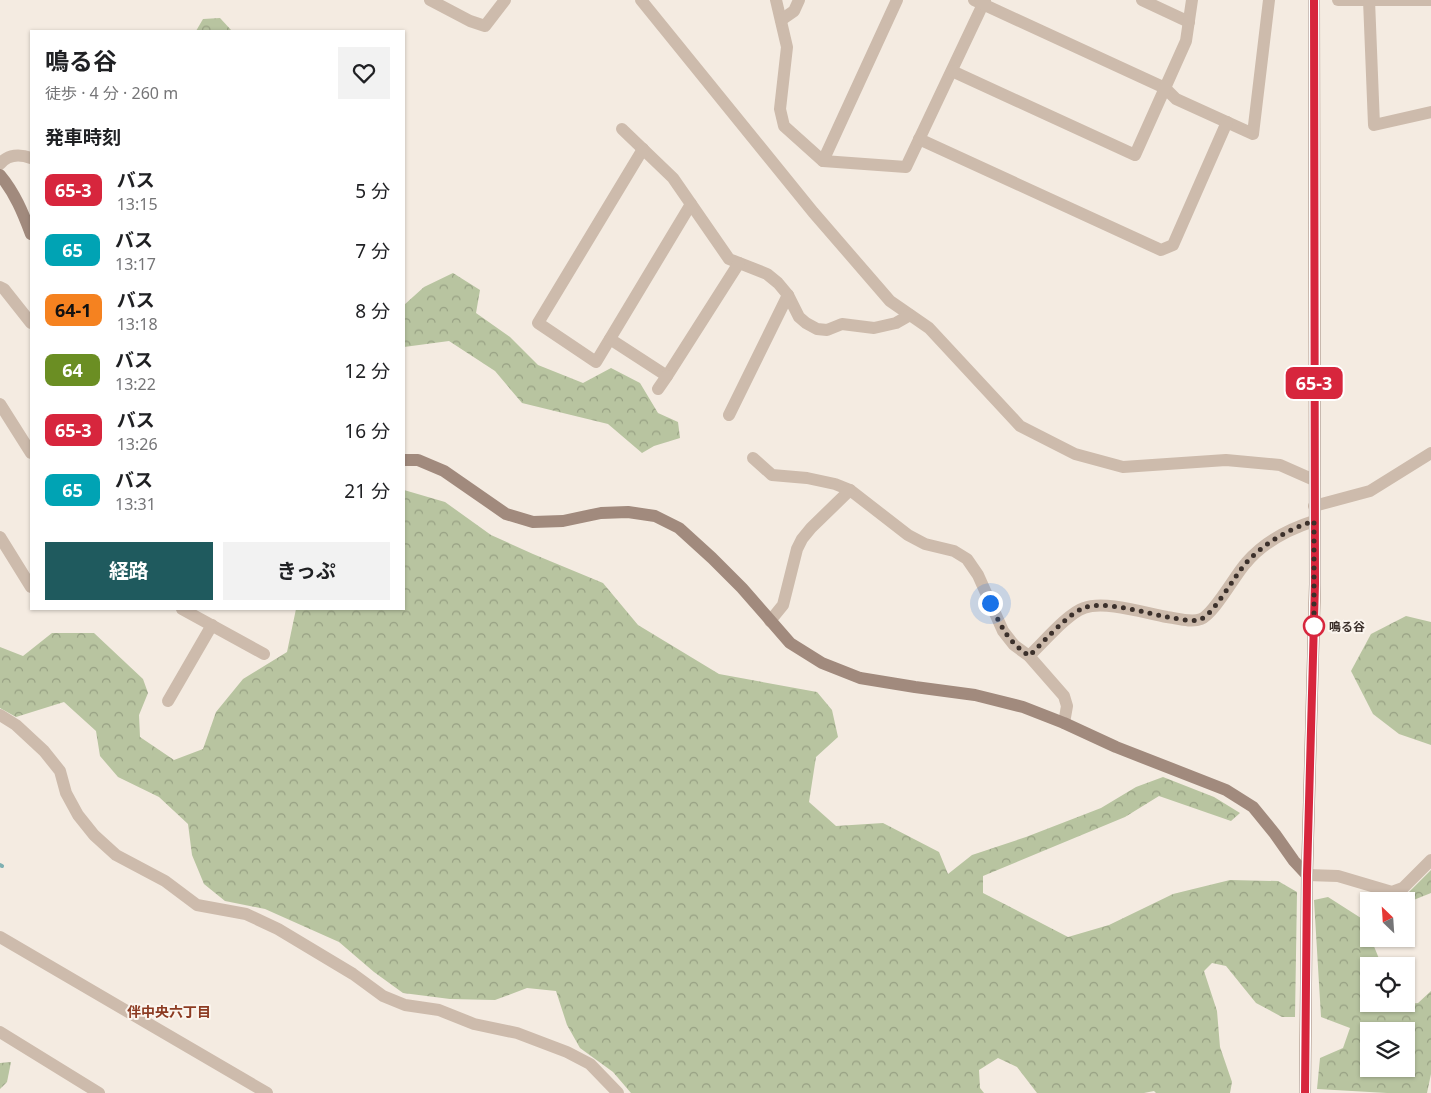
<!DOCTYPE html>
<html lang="ja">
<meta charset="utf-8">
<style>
body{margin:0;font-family:"Noto Sans","Noto Sans JP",sans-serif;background:#f2f2f2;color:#202124;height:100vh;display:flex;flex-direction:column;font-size:19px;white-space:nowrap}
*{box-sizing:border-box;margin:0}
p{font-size:16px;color:#757577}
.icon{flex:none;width:28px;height:28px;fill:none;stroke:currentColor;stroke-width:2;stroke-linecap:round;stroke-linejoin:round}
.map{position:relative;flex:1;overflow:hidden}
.panel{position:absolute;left:30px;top:30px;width:375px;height:580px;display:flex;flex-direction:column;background:#fff;border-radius:0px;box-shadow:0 1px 4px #0004}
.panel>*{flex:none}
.badge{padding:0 10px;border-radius:8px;font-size:18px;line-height:32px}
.needle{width:32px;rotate:335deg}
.controls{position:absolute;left:1360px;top:892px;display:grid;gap:10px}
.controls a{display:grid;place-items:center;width:55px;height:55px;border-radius:0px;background:#fff;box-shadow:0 1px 4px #0004;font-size:25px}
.you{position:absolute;width:25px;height:25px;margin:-12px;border:4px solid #fff;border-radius:50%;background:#1a73e8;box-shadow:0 0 0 8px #1a73e833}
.map>.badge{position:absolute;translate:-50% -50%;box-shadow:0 0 0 2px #fff}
h2{padding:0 15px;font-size:19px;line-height:45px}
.round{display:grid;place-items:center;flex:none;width:52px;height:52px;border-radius:0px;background:#f2f2f2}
.summary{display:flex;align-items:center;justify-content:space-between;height:85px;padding:0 15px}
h1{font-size:24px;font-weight:700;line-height:38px}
.primary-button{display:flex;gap:10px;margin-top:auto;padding:10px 15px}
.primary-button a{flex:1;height:58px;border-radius:0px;background:#1f5a5e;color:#fff;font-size:20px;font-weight:700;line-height:58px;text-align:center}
.primary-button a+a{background:#f2f2f2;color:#202124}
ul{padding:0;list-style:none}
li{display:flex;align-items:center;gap:15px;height:60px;padding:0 15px}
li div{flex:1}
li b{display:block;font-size:19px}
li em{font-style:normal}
li .badge{min-width:55px;font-weight:700;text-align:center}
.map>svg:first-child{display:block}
.forest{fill:url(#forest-crowns);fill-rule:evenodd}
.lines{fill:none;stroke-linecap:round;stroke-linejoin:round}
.stream{stroke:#7fb0b2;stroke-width:4}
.street{stroke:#cdbbac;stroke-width:12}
.secondary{stroke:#a18a7d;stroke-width:12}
.line-casing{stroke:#fff;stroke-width:11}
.line{stroke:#d7263d;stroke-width:8}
.walk{stroke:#3b302b;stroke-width:5;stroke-dasharray:0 9}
.stop-dot{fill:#fff;stroke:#d7263d;stroke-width:2.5}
.labels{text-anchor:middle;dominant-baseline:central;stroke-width:4;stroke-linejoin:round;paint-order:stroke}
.stop-label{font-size:12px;font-weight:bold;fill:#3b302b;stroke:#fbf5ee;text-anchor:start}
.neighbourhood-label{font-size:14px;font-weight:bold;fill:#8c3b22;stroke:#fbf5ee}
</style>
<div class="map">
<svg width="1431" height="1093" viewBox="0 0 1431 1093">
<defs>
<pattern id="forest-crowns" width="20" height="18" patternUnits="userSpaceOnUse" patternTransform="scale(1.25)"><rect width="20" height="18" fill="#b8c4a0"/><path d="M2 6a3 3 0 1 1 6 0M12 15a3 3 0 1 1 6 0" fill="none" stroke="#97a083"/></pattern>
</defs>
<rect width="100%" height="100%" fill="#f4ebe1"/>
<g class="forest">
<polygon points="220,18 232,31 196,31 203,19"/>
<polygon points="453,273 480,290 476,313 510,337 538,365 583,383 611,368 640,383 658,413 678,422 680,438 654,446 642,453 608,424 522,403 495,371 449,341 404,347 404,305 424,287"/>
<polygon points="404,490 445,502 491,535 533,554 603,583 638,625 719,674 817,692 832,710 838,737 816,757 809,802 836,826 883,823 939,852 948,874 972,855 1026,837 1101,808 1136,787 1163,777 1214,797 1240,813 1231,821 1159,796 1125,817 983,876 983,893 1068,937 1109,925 1173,894 1230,880 1278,881 1297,892 1295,1017 1282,1017 1256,1003 1226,966 1212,963 1204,971 1217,1011 1220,1047 1232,1082 1230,1093 1156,1093 1154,1091 1144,1093 1037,1093 1017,1067 998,1058 979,1070 980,1088 984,1093 631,1093 613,1072 580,1048 567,1025 556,991 527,988 495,1000 450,999 403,993 374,972 339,942 265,909 225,901 204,884 192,855 188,824 159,797 118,777 100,756 96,731 64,702 16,717 0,708 0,647 23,656 52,633 94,633 143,679 148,693 139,715 140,737 174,760 203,749 216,712 243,679 287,652 296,609 404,609"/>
<polygon points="1406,616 1431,622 1431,745 1399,734 1373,714 1351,671 1371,634"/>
<polygon points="1431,870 1431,893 1406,903 1406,901 1390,901 1407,894"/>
<path d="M1328 897 1364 920 1369 932V939H1371L1382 966H1369V1004H1395L1396 1005 1418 1003 1431 991V1074L1427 1093H1387L1317 1089 1320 1058 1343 1048 1350 1028 1321 1017 1314 900ZM1406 1031V1069H1369V1031Z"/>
<polygon points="11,1062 7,1082 0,1089 0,1063"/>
</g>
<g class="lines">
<polyline class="stream" points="0,865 2,866"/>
<g class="street">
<polyline points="430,0 470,21 485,26 505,0"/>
<polyline points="641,0 813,212 890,301 929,328 1020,426 1075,454 1123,467 1226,460 1280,465 1314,480"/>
<polyline points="776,0 787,47 780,109 784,126 823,161 906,167 985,0"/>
<polyline points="974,0 1165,88 1176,99 1253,134 1269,0"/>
<polyline points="1142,0 1189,22"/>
<polyline points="1338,0 1431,0"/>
<polyline points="1369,0 1374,125 1431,112"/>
<polyline points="781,20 794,11 799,0"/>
<polyline points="952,71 1135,155 1186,41 1192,0"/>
<polyline points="622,129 673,178 729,259 767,274 778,283 788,295 799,317 806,323 817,329 827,330 842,324 874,328 896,323 910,315"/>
<polyline points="919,139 1161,250 1173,245 1227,122"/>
<polyline points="643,149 538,323 596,362 691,204"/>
<polyline points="823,161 897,0"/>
<path d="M0 164C8 154 20 154 31 158"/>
<polyline points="0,287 4,289 31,323"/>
<polyline points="610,339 667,376 739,263"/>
<polyline points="658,389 667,376"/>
<polyline points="0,404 31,453"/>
<polyline points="729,415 788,295"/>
<polyline points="753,458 772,475 807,478 835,484 850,490 908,535 925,544 954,551 967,559 978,575 1003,631 1014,645 1029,656 1064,696 1067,706 1064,723"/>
<polyline points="1314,506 1370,491 1431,453"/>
<polyline points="0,537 31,587"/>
<polyline points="182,609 264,654"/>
<polyline points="770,621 783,605 797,549 802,539 811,528 850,490"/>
<path d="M1029 656C1043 643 1068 613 1084 608 1104 600 1145 613 1167 617 1176 618 1191 623 1201 619 1214 614 1235 575 1246 563 1263 543 1289 529 1314 521"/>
<polyline points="168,701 212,625"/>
<polyline points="0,715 16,725 44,751 60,771 66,793 78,815 94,835 116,855 165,881 197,905 246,914 278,929 353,974 383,996 405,1005 439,1010 474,1024 517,1033 567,1052 590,1064 618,1093"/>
<polyline points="1307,875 1338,876 1392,892 1403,888 1431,860"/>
<polyline points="0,937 267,1093"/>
<polyline points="0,1032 99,1093"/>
</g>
<g class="secondary">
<path d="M0 175C15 193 23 213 31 234"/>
<polyline points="404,460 418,460 444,471 506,514 533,522 563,521 601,513 628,512 655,516 679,528 712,558 742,588 790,643 822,663 860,678 915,687 975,695 1023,707 1064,723 1116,747 1226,790 1253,807 1275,834 1294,861 1307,875"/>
<polyline points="1305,1093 1307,875 1315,584 1314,0"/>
</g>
</g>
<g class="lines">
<g class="line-casing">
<polyline id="line" points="1305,1093 1307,875 1315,584 1314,0"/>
</g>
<use href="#line" class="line"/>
<path class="walk" d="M990 603C1002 628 1006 639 1029 656 1043 643 1068 613 1084 608 1104 600 1145 613 1167 617 1176 618 1191 623 1201 619 1214 614 1235 575 1246 563 1264 543 1289 529 1314 521V626"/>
</g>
<circle class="stop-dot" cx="1314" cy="626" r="10"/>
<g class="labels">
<g class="stop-label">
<text x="1329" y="626">鳴る谷</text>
</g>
<g class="neighbourhood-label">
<text x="169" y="1011">伴中央六丁目</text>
</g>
</g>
</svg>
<div class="controls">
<a><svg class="needle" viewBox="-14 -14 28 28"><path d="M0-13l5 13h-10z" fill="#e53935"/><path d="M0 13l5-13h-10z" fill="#757577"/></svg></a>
<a><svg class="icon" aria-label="locate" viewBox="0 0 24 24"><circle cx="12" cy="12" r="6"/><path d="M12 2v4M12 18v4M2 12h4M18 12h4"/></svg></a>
<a><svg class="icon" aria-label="layers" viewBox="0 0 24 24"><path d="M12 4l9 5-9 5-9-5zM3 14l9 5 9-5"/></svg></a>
</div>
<div class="you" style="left:990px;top:603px"></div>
<b class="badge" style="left:1314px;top:383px;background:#d7263d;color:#fff">65-3</b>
<section class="panel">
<div class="summary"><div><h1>鳴る谷</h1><p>徒歩 · 4 分 · 260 m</p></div><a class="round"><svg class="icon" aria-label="heart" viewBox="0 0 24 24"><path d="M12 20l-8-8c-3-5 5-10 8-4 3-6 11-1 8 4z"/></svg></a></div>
<h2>発車時刻</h2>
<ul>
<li><span class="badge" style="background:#d7263d;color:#fff">65-3</span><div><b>バス</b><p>13:15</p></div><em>5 分</em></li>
<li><span class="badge" style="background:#00a3b4;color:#fff">65</span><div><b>バス</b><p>13:17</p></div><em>7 分</em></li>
<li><span class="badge" style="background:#f58220;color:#111">64-1</span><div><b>バス</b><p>13:18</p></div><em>8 分</em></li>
<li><span class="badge" style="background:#6b8e23;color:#fff">64</span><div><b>バス</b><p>13:22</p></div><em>12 分</em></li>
<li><span class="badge" style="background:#d7263d;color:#fff">65-3</span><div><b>バス</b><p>13:26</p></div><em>16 分</em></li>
<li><span class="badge" style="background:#00a3b4;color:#fff">65</span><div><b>バス</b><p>13:31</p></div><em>21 分</em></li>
</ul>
<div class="primary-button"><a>経路</a><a>きっぷ</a></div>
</section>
</div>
